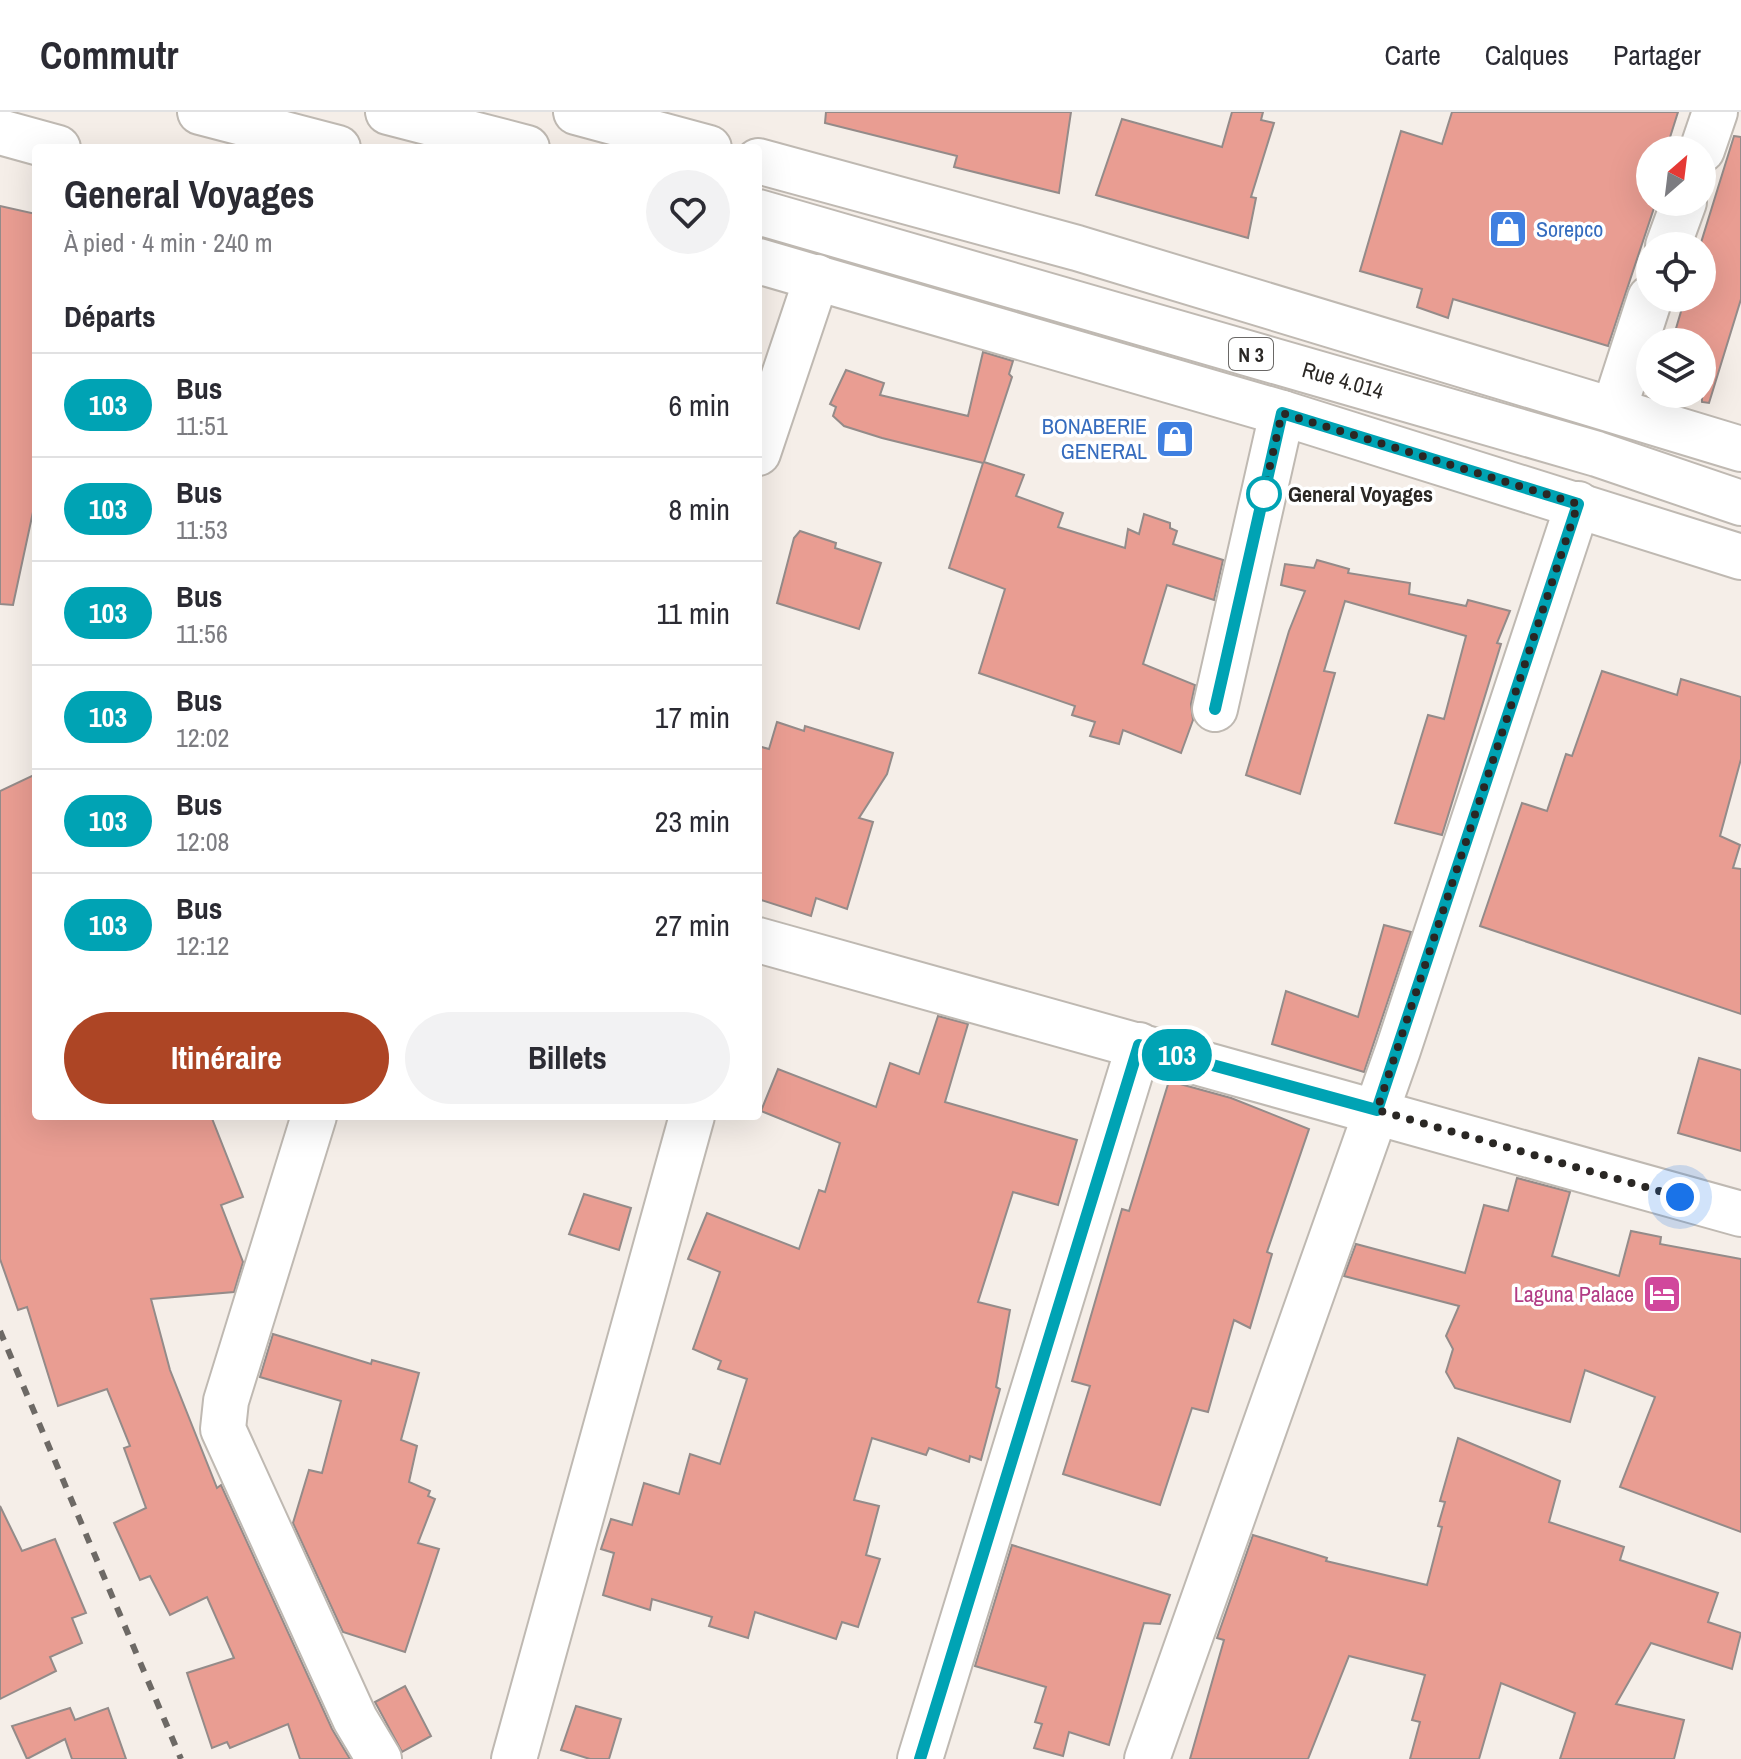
<!DOCTYPE html>
<html lang="fr">
<meta charset="utf-8">
<style>
body{margin:0;font-family:"Archivo Narrow",sans-serif;background:#f2f2f3;color:#2b2b33;height:100vh;display:flex;flex-direction:column;font-size:30px;white-space:nowrap}
*{box-sizing:border-box;margin:0}
p{font-size:26px;color:#7c7c81}
.icon{flex:none;width:44px;height:44px;fill:none;stroke:currentColor;stroke-width:2;stroke-linecap:round;stroke-linejoin:round}
.map{position:relative;flex:1;overflow:hidden}
.side{position:absolute;left:32px;top:32px;width:730px;height:976px;display:flex;flex-direction:column;background:#fff;border-radius:8px;box-shadow:0 8px 32px #0002}
.side>*{flex:none}
.badge{padding:0 16px;border-radius:26px;font-size:28px;line-height:52px}
.needle{width:52px;rotate:28deg}
.tools{position:absolute;left:1636px;top:24px;display:grid;gap:16px}
.tools a{display:grid;place-items:center;width:80px;height:80px;border-radius:50%;background:#fff;box-shadow:0 8px 32px #0002;font-size:40px}
.you{position:absolute;width:40px;height:40px;margin:-20px;border:6px solid #fff;border-radius:50%;background:#1a73e8;box-shadow:0 0 0 12px #1a73e833}
.map>.badge{position:absolute;translate:-50% -50%;box-shadow:0 0 0 4px #fff}
h2{padding:0 32px;font-size:30px;line-height:72px}
.round{display:grid;place-items:center;flex:none;width:84px;height:84px;border-radius:42px;background:#f2f2f3}
.overview{display:flex;align-items:center;justify-content:space-between;height:136px;padding:0 32px}
h1{font-size:38px;font-weight:800;line-height:60px}
.button{display:flex;gap:16px;margin-top:auto;padding:16px 32px}
.button a{flex:1;height:92px;border-radius:48px;background:#ad4525;color:#fff;font-size:32px;font-weight:800;line-height:92px;text-align:center}
.button a+a{background:#f2f2f3;color:#2b2b33}
ul{padding:0;list-style:none}
li{display:flex;align-items:center;gap:24px;height:104px;padding:0 32px;border-top:2px solid #e1e1e2}
li div{flex:1}
li b{display:block;font-size:30px}
li em{font-style:normal}
li .badge{min-width:88px;font-weight:700;text-align:center}
header{display:flex;align-items:center;gap:48px;box-sizing:border-box;height:112px;padding:0 40px;background:#fff;border-bottom:2px solid #e1e1e2}
header strong{font-size:38px}
nav{display:flex;gap:44px;margin-inline-start:auto;font-size:28px}
.map>svg:first-child{display:block}
.building{fill:#e99d92;stroke:#948b89;stroke-width:2}
.lines{fill:none;stroke-linecap:round;stroke-linejoin:round}
.minor-casing{stroke:#bfb9b2;stroke-width:48}
.major-casing{stroke:#bfb9b2;stroke-width:48}
.highway-casing{stroke:#bfb9b2;stroke-width:48}
.minor{stroke:#fff;stroke-width:44}
.major{stroke:#fff;stroke-width:44}
.highway{stroke:#fff;stroke-width:44}
.rail{stroke:#6d6965;stroke-width:6;stroke-dasharray:10 10;stroke-linecap:butt}
.line-casing{stroke:#fff;stroke-width:18}
.line{stroke:#00a3b4;stroke-width:12}
.walk{stroke:#2a2724;stroke-width:8;stroke-dasharray:0 14.4}
.stop-dot{fill:#fff;stroke:#00a3b4;stroke-width:4}
.labels{text-anchor:middle;dominant-baseline:central;stroke-width:7;stroke-linejoin:round;paint-order:stroke}
.shield{fill:#fff;stroke:#6a6866;stroke-width:2}
.shield-label{font-size:20px;font-weight:bold;fill:#2a2724}
.shop-label{font-size:22px;fill:#366cbe;stroke:#fff;text-anchor:start}
.street-label{font-size:22px;fill:#2a2724;stroke:#fff}
.stop-label{font-size:22px;font-weight:bold;fill:#2a2724;stroke:#fff;text-anchor:start}
.hotel-label{font-size:22px;fill:#b23c85;stroke:#fff;text-anchor:end}
</style>
<header>
<strong>Commutr</strong>
<nav><a>Carte</a><a>Calques</a><a>Partager</a></nav>
</header>
<div class="map">
<svg width="1741" height="1647" viewBox="0 0 1741 1647">
<rect width="100%" height="100%" fill="#f5eee8"/>
<g class="building">
<polygon points="826,0 1071,0 1059,81 954,55 957,44 825,11"/>
<polygon points="1232,0 1263,0 1261,8 1274,11 1251,85 1256,86 1248,126 1096,83 1122,7 1222,35"/>
<polygon points="1452,0 1678,0 1666,38 1650,38 1649,90 1656,90 1608,234 1453,187 1448,206 1417,195 1422,177 1360,159 1401,19 1442,32"/>
<polygon points="1734,24 1741,25 1741,187 1709,291 1702,290 1702,230 1672,230 1685,186 1702,186 1700,134"/>
<polygon points="0,94 36,102 36,386 13,493 0,492"/>
<polygon points="983,240 1013,249 1009,262 1012,265 984,350 1024,363 1016,384 1063,401 1058,415 1125,436 1128,417 1139,422 1144,402 1170,411 1170,416 1177,419 1173,432 1223,448 1214,488 1167,473 1143,552 1195,573 1191,592 1193,608 1181,641 1123,618 1119,632 1090,624 1095,610 1072,603 1075,594 979,561 1005,477 949,456 983,351 882,326 844,314 833,304 836,295 830,292 846,258 884,271 880,283 968,304"/>
<polygon points="800,419 836,431 835,436 881,451 859,517 777,491 794,426"/>
<polygon points="1317,448 1349,457 1348,461 1410,471 1409,482 1466,494 1468,488 1510,499 1497,531 1501,532 1442,723 1395,711 1428,603 1444,607 1466,524 1345,489 1324,559 1335,561 1300,682 1246,663 1289,519 1305,479 1281,473 1285,452 1314,456"/>
<polygon points="1602,559 1677,583 1681,567 1741,585 1741,647 1720,724 1740,733 1733,756 1741,757 1741,902 1480,814 1522,691 1547,699 1566,642 1572,644"/>
<polygon points="777,610 804,619 805,614 893,641 887,662 859,706 873,710 847,797 816,786 811,804 758,787 758,634 769,637"/>
<polygon points="36,662 36,1004 211,1004 243,1085 221,1093 243,1150 234,1180 151,1187 170,1258 217,1376 221,1373 332,1617 350,1647 300,1647 288,1612 230,1636 227,1630 212,1636 187,1561 234,1546 207,1485 170,1503 150,1464 140,1468 114,1411 146,1396 124,1336 130,1334 107,1277 58,1294 27,1195 18,1198 0,1147 0,679"/>
<polygon points="1384,813 1411,820 1364,960 1272,932 1286,879 1358,905"/>
<polygon points="938,904 968,912 945,990 1077,1028 1058,1093 1013,1080 978,1190 1010,1198 996,1275 1000,1277 981,1348 970,1344 969,1350 929,1336 926,1343 872,1326 854,1388 879,1394 866,1443 880,1447 858,1515 842,1510 836,1527 755,1500 748,1526 709,1514 712,1505 652,1487 650,1498 603,1483 614,1441 601,1437 611,1407 632,1413 644,1371 679,1382 690,1342 720,1352 747,1267 718,1257 721,1249 693,1237 720,1160 688,1147 707,1101 799,1137 819,1078 825,1080 840,1031 761,999 778,957 876,995 890,951 919,962"/>
<polygon points="1699,946 1741,958 1741,1039 1678,1021"/>
<polygon points="1169,969 1231,986 1309,1017 1267,1140 1272,1142 1250,1216 1234,1208 1208,1300 1192,1296 1160,1393 1063,1362 1090,1274 1072,1269 1122,1097 1129,1099"/>
<polygon points="1517,1066 1570,1080 1552,1144 1619,1164 1631,1119 1661,1125 1660,1132 1741,1147 1741,1420 1620,1375 1655,1285 1585,1258 1570,1310 1455,1276 1446,1260 1453,1237 1446,1224 1459,1194 1344,1164 1356,1132 1465,1161 1484,1093 1508,1099"/>
<polygon points="584,1082 631,1096 619,1138 569,1122"/>
<polygon points="273,1222 371,1252 372,1248 419,1261 401,1328 417,1334 409,1370 430,1379 428,1384 435,1387 418,1431 439,1437 405,1540 343,1520 293,1411 309,1358 322,1361 341,1289 260,1265"/>
<polygon points="1458,1326 1560,1369 1549,1410 1624,1435 1620,1448 1718,1481 1708,1510 1741,1521 1732,1557 1651,1531 1616,1592 1684,1608 1674,1647 1560,1647 1575,1601 1501,1571 1479,1647 1410,1647 1420,1610 1412,1608 1425,1563 1349,1544 1308,1647 1190,1647 1224,1528 1217,1526 1253,1423 1327,1446 1326,1449 1427,1473 1442,1415 1438,1414 1445,1390 1440,1389"/>
<polygon points="0,1394 22,1439 55,1427 86,1501 72,1506 82,1531 50,1545 56,1559 0,1587"/>
<polygon points="1012,1433 1170,1483 1160,1512 1144,1511 1109,1633 1069,1620 1063,1644 1034,1636 1042,1612 1035,1610 1046,1575 975,1554"/>
<polygon points="405,1574 431,1624 402,1640 375,1590"/>
<polygon points="576,1594 621,1607 609,1647 590,1647 561,1638"/>
<polygon points="70,1596 75,1608 108,1596 126,1647 72,1647 65,1627 27,1647 12,1614"/>
</g>
<g class="lines">
<g class="minor-casing">
<g id="minor">
<polyline points="0,20 58,36"/>
<polyline points="1702,38 1715,0"/>
<polyline points="1668,134 1684,90"/>
<polyline points="1614,297 1650,186"/>
<polyline points="758,341 817,165"/>
<polyline points="1215,597 1282,301"/>
<polyline points="758,828 1741,1102"/>
<polyline points="314,1004 226,1289 223,1317 355,1607 379,1647"/>
<polyline points="514,1647 692,1004"/>
<polyline points="920,1647 1139,933"/>
<polyline points="1147,1647 1398,938 1578,392"/>
</g>
</g>
<g class="major-casing">
<g id="major">
<polyline points="200,0 338,36"/>
<polyline points="576,0 709,36"/>
<polyline points="758,49 1077,136 1741,337"/>
<polyline points="758,149 1282,301 1741,445"/>
</g>
</g>
<g class="highway-casing">
<g id="highway">
<polyline points="388,0 527,36"/>
<polyline points="758,100 1597,342 1741,391"/>
</g>
</g>
<use href="#minor" class="minor"/>
<use href="#major" class="major"/>
<use href="#highway" class="highway"/>
<polyline class="rail" points="0,1219 181,1647"/>
</g>
<g class="lines">
<g class="line-casing">
<polyline id="line" points="920,1647 1139,933 1377,998 1578,392 1282,301 1215,597"/>
</g>
<use href="#line" class="line"/>
<polyline class="walk" points="1264,382 1262,389 1282,301 1578,392 1377,998 1680,1085"/>
</g>
<defs>
<g id="shop-square" transform="scale(2)"><rect x="-9" y="-9" width="18" height="18" rx="4" fill="#3f7fe0" stroke="#fff"/><path d="M-5-2.5h2.3a2.7 3.5 0 0 1 5.4 0H5L5.5 6h-11ZM-1.5-2.5h3a1.5 2.3 0 0 0-3 0Z" fill="#fff"/></g>
<g id="hotel-square" transform="scale(2)"><rect x="-9" y="-9" width="18" height="18" rx="4" fill="#d1479c" stroke="#fff"/><path d="M-6-4.5h1.5V1H6V5H4.5V3h-9V5H-6ZM-4 0a1.8 1.8 0 1 1 3.6 0ZM.5 0V-2.5h3Q6-2.5 6 0Z" fill="#fff"/></g>
</defs>
<g fill-rule="evenodd">
<use href="#shop-square" x="1508" y="117"/>
<use href="#shop-square" x="1175" y="327"/>
<use href="#hotel-square" x="1662" y="1182"/>
</g>
<circle class="stop-dot" cx="1264" cy="382" r="16"/>
<g class="labels">
<rect class="shield" x="1229" y="226" width="44" height="32" rx="6"/>
<g class="shield-label">
<text x="1251" y="242">N 3</text>
</g>
<g class="shop-label">
<text x="1536" y="117">Sorepco</text>
<text x="1147" y="314" text-anchor="end">BONABERIE<tspan x="1147" dy="25">GENERAL</tspan></text>
</g>
<g class="street-label">
<text transform="translate(1343 268) rotate(16)">Rue 4.014</text>
</g>
<g class="stop-label">
<text x="1288" y="382">General Voyages</text>
</g>
<g class="hotel-label">
<text x="1634" y="1182">Laguna Palace</text>
</g>
</g>
</svg>
<div class="tools">
<a><svg class="needle" viewBox="-14 -14 28 28"><path d="M0-13l5 13h-10z" fill="#e53935"/><path d="M0 13l5-13h-10z" fill="#7c7c81"/></svg></a>
<a><svg class="icon" aria-label="locate" viewBox="0 0 24 24"><circle cx="12" cy="12" r="6"/><path d="M12 2v4M12 18v4M2 12h4M18 12h4"/></svg></a>
<a><svg class="icon" aria-label="layers" viewBox="0 0 24 24"><path d="M12 4l9 5-9 5-9-5zM3 14l9 5 9-5"/></svg></a>
</div>
<div class="you" style="left:1680px;top:1085px"></div>
<b class="badge" style="left:1177px;top:943px;background:#00a3b4;color:#fff">103</b>
<section class="side">
<div class="overview"><div><h1>General Voyages</h1><p>À pied · 4 min · 240 m</p></div><a class="round"><svg class="icon" aria-label="heart" viewBox="0 0 24 24"><path d="M12 20l-8-8c-3-5 5-10 8-4 3-6 11-1 8 4z"/></svg></a></div>
<h2>Départs</h2>
<ul>
<li><span class="badge" style="background:#00a3b4;color:#fff">103</span><div><b>Bus</b><p>11:51</p></div><em>6 min</em></li>
<li><span class="badge" style="background:#00a3b4;color:#fff">103</span><div><b>Bus</b><p>11:53</p></div><em>8 min</em></li>
<li><span class="badge" style="background:#00a3b4;color:#fff">103</span><div><b>Bus</b><p>11:56</p></div><em>11 min</em></li>
<li><span class="badge" style="background:#00a3b4;color:#fff">103</span><div><b>Bus</b><p>12:02</p></div><em>17 min</em></li>
<li><span class="badge" style="background:#00a3b4;color:#fff">103</span><div><b>Bus</b><p>12:08</p></div><em>23 min</em></li>
<li><span class="badge" style="background:#00a3b4;color:#fff">103</span><div><b>Bus</b><p>12:12</p></div><em>27 min</em></li>
</ul>
<div class="button"><a>Itinéraire</a><a>Billets</a></div>
</section>
</div>
